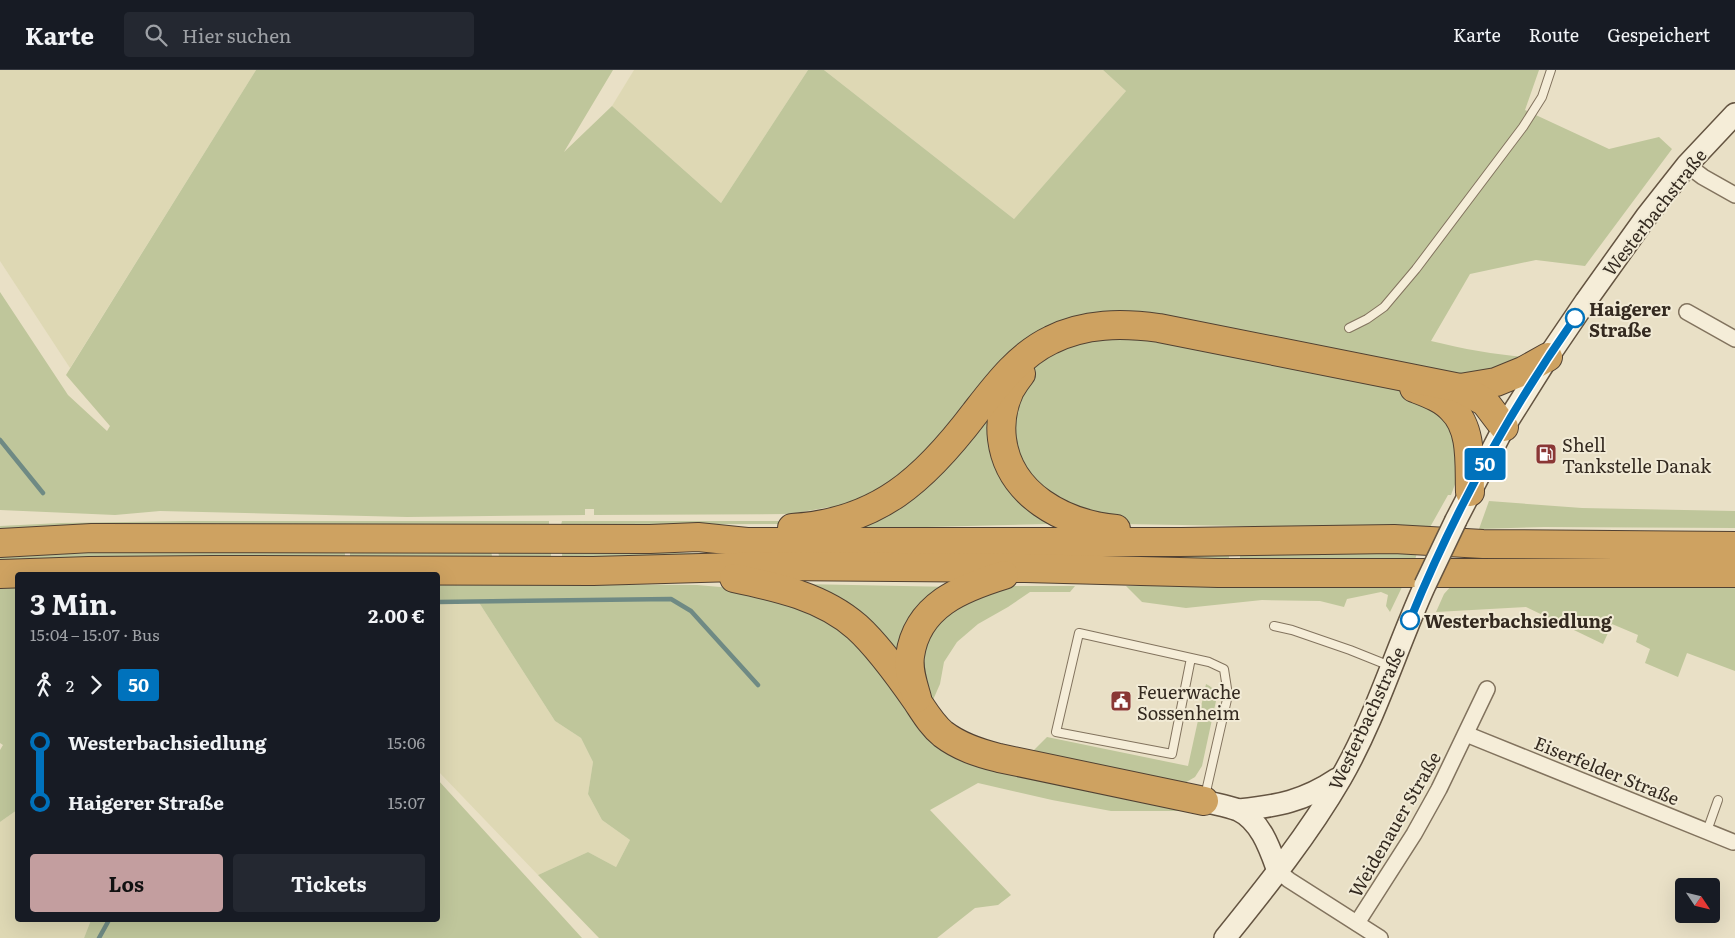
<!DOCTYPE html>
<html lang="de">
<meta charset="utf-8">
<style>
body{margin:0;font-family:Literata,serif;background:#242831;color:#f1f3f6;height:100vh;display:flex;flex-direction:column;font-size:19px;white-space:nowrap}
*{box-sizing:border-box;margin:0}
p{font-size:16px;color:#9ea1a6}
.icon{flex:none;width:28px;height:28px;fill:none;stroke:currentColor;stroke-width:2;stroke-linecap:round;stroke-linejoin:round}
.map{position:relative;flex:1;overflow:hidden}
.details{position:absolute;left:15px;top:502px;width:425px;height:350px;display:flex;flex-direction:column;background:#171b24;border-radius:5px;box-shadow:0 5px 20px #0002}
.details>*{flex:none}
.badge{padding:0 10px;border-radius:4px;font-size:18px;line-height:32px}
.needle{width:32px;rotate:125deg}
.controls{position:absolute;left:1675px;top:808px;display:grid;gap:10px}
.controls a{display:grid;place-items:center;width:45px;height:45px;border-radius:5px;background:#171b24;box-shadow:0 5px 20px #0002;font-size:25px}
.map>.badge{position:absolute;translate:-50% -50%;box-shadow:0 0 0 2px #fff}
.legs{display:flex;align-items:center;gap:8px;height:55px;padding:0 15px;font-size:16px}
.legs p{margin-inline-start:auto}
.summary{display:flex;align-items:center;justify-content:space-between;height:85px;padding:0 15px}
h1{font-size:28px;font-weight:700;line-height:38px}
.action{display:flex;gap:10px;margin-top:auto;padding:10px 15px}
.action a{flex:1;height:58px;border-radius:5px;background:#c39e9f;color:#111;font-size:20px;font-weight:700;line-height:58px;text-align:center}
.action a+a{background:#242831;color:#f1f3f6}
ul{padding:0 15px;list-style:none}
li{display:flex;align-items:center;gap:18px;height:60px;font-size:19px}
li i{display:grid;place-items:center;width:8px;height:100%;margin:0 6px;background:currentColor}
li i::after{content:'';width:12px;height:12px;margin:-6px;border:4px solid;border-radius:50%;background:#171b24}
li p{margin-inline-start:auto}
li:first-child i{background:linear-gradient(#0000 50%,currentColor 0)}
li:last-child i{background:linear-gradient(currentColor 50%,#0000 0)}
header{display:flex;align-items:center;gap:30px;box-sizing:border-box;height:70px;padding:0 25px;background:#171b24;border-bottom:1px solid #363941}
header strong{font-size:24px}
nav{display:flex;gap:28px;margin-inline-start:auto;font-size:18px}
.search{width:350px;height:45px;background:#242831;display:flex;align-items:center;gap:12px;box-sizing:border-box;padding:0 18px;border-radius:5px;color:#9ea1a6;font-size:19px}
.map>svg:first-child{display:block}
.farmland{fill:#ded8b4}
.green{fill:#bfc69b}
.lines{fill:none;stroke-linecap:round;stroke-linejoin:round}
.stream{stroke:#6f8a84;stroke-width:4.5}
.lane-casing{stroke:#82735e;stroke-width:10}
.street-casing{stroke:#82735e;stroke-width:18}
.secondary-casing{stroke:#645441;stroke-width:24}
.highway-casing{stroke:#514132;stroke-width:30}
.lane{stroke:#f5edd8;stroke-width:8}
.street{stroke:#f5edd8;stroke-width:15}
.secondary{stroke:#f5edd8;stroke-width:21}
.highway{stroke:#cea261;stroke-width:28}
.secondary-bridge-casing{stroke:#645441;stroke-width:24;stroke-linecap:butt}
.secondary-bridge{stroke:#f5edd8;stroke-width:21}
.line-1-casing{stroke:#fff;stroke-width:11}
.line-1{stroke:#0072bc;stroke-width:8}
.stop-1-dot{fill:#fff;stroke:#0072bc;stroke-width:2.5}
.labels{text-anchor:middle;dominant-baseline:central;stroke-width:4;stroke-linejoin:round;paint-order:stroke}
.street-label{font-size:18px;fill:#342a20;stroke:#f1ead5}
.stop-label{font-size:18px;font-weight:bold;fill:#342a20;stroke:#f1ead5;text-anchor:start}
.poi-label{font-size:18px;fill:#342a20;stroke:#f1ead5;text-anchor:start}
</style>
<header>
<strong>Karte</strong>
<div class="search"><svg class="icon" aria-label="search" viewBox="0 0 24 24"><circle cx="10" cy="10" r="6"/><path d="M15 15l6 6"/></svg>Hier suchen</div>
<nav><a>Karte</a><a>Route</a><a>Gespeichert</a></nav>
</header>
<div class="map">
<svg width="1735" height="868" viewBox="0 0 1735 868">
<rect width="100%" height="100%" fill="#e9e0c6"/>
<g class="farmland">
<polygon points="0,0 256,0 70,298 0,191"/>
<polygon points="634,0 808,0 721,133 612,36"/>
<polygon points="824,0 1103,0 1126,21 1014,149"/>
<polygon points="478,531 555,651 581,668 593,692 588,724 602,750 630,770 616,797 588,782 538,805 438,701 438,532"/>
<polygon points="17,740 18,850 91,850 84,868 0,868 0,752"/>
</g>
<g class="green">
<path d="M256 0H613L564 82 612 36 721 133 808 0H824L1014 149 1126 21 1103 0H1539L1525 40 1609 79 1659 67 1672 79 1585 196 1536 190 1470 204 1431 271C1464 279 1495 285 1528 287L1485 308 1084 251 929 389 872 431 782 454 561 455 562 451H779L801 448 831 440 830 437 790 444 594 445V439H585V445L407 447 160 441 115 445 0 440V222L68 325 107 361 110 356 66 305Z"/>
<polygon points="1117,268 1162,272 1395,318 1415,327 1454,357 1457,409 1451,425 1448,425 1429,459 1122,454 1101,450 1033,417 1008,360 1024,308 1035,297 1051,286 1069,276 1094,271"/>
<polygon points="997,336 1050,450 1048,454 846,459"/>
<polygon points="1489,431 1582,438 1735,441 1735,458 1544,457 1479,459"/>
<polygon points="189,451 549,451 549,455 0,460 0,456 61,453"/>
<polygon points="491,481 492,486 350,486 350,482"/>
<polygon points="498,481 551,482 551,487 499,486"/>
<polygon points="179,482 345,482 345,486 72,488 0,492 0,487 87,483"/>
<polygon points="562,482 581,483 958,483 852,487 562,487"/>
<polygon points="970,483 1229,484 1229,488 1127,488"/>
<polygon points="1417,483 1415,490 1240,488 1240,484"/>
<polygon points="438,513 697,515 768,521 851,564 891,614 918,659 932,672 1187,741 1111,741 1052,730 978,713 930,740 1011,825 998,835 975,838 937,868 599,868 538,805 588,782 616,797 630,770 602,750 588,724 593,692 581,668 555,651 478,531 438,532"/>
<polygon points="801,514 955,517 903,602"/>
<polygon points="1403,515 1390,542 1386,536 1388,525 1381,522 1347,529 1344,537 1320,531 1262,530 1186,538 1142,532 1126,516"/>
<polygon points="1452,515 1735,516 1735,601 1687,583 1678,607 1645,593 1650,579 1636,572 1638,565 1612,554 1603,574 1526,537 1436,542 1444,524"/>
<polygon points="17,516 17,740 0,752 0,680 3,675 0,673 0,517"/>
<polygon points="1000,516 1075,516 1070,522 1030,522 1008,537 978,554 957,572 944,592 940,614 929,639 917,599 928,560 943,542"/>
<path d="M1206 614C1214 618 1216 622 1216 631L1202 696 1195 707 1183 714 1029 685 1047 667 1188 696Z"/>
<polygon points="438,710 582,868 84,868 91,850 438,850"/>
</g>
<g class="lines">
<g class="stream">
<polyline points="0,370 43,423"/>
<polyline points="438,532 671,529 691,541 758,615"/>
<polyline points="99,868 109,850"/>
</g>
<g class="lane-casing">
<g id="lane">
<polyline points="1349,258 1367,249 1384,237 1416,199 1523,57 1542,27 1551,0"/>
<polyline points="1274,556 1292,560 1350,580 1390,596"/>
<polyline points="1191,588 1172,684 1056,662 1079,563 1209,592 1224,599 1228,625 1205,726"/>
<polyline points="1707,761 1718,730"/>
</g>
</g>
<g class="street-casing">
<g id="street">
<polyline points="1687,95 1703,107 1735,125"/>
<polyline points="1687,242 1735,269"/>
<polyline points="1466,664 1733,772"/>
<polyline points="1278,801 1289,810 1380,868"/>
<polyline points="1357,853 1414,764 1439,719 1487,619"/>
</g>
</g>
<g class="secondary-casing">
<g id="secondary">
<polyline points="1456,450 1504,357 1548,287 1586,231 1646,147 1687,95 1735,44"/>
<path d="M1204 731C1215 734 1228 736 1238 740 1261 751 1270 779 1278 801"/>
<path d="M1239 740C1278 736 1304 731 1337 709"/>
<path d="M1225 868C1266 817 1308 765 1341 708 1376 647 1396 579 1425 515"/>
</g>
</g>
<g class="highway-casing">
<g id="highway">
<path d="M1021 304C1017 309 1013 315 1010 320 1003 335 1000 353 1002 369 1009 425 1064 454 1116 459"/>
<path d="M1414 318C1427 323 1442 328 1452 339 1473 359 1469 395 1470 422"/>
<polyline points="1460,318 1496,312 1523,301 1548,287"/>
<path d="M792 458C878 453 925 409 975 343 996 316 1019 285 1051 270 1085 253 1122 253 1159 258L1460 318 1485 332 1504 357"/>
<polyline points="0,473 92,468 650,469 698,467 747,472 1181,472 1394,469 1483,474 1735,476"/>
<polyline points="0,504 89,501 213,500 593,501 774,496 1025,498 1218,503 1735,503"/>
<path d="M734 508C777 517 823 527 857 557 878 576 901 608 917 631 925 643 932 655 943 664 960 677 979 683 999 688L1204 731"/>
<path d="M917 628C913 614 908 600 910 586 917 535 962 518 1004 505"/>
</g>
</g>
<use href="#lane" class="lane"/>
<use href="#street" class="street"/>
<use href="#secondary" class="secondary"/>
<use href="#highway" class="highway"/>
<g class="secondary-bridge-casing">
<polyline id="secondary-bridge" points="1425,515 1456,450"/>
</g>
<use href="#secondary-bridge" class="secondary-bridge"/>
</g>
<g class="lines">
<g class="line-1-casing">
<path id="line-1" d="M1410 550C1453 444 1509 342 1575 248"/>
</g>
<use href="#line-1" class="line-1"/>
</g>
<defs>
<g id="fuel-square" transform="scale(1.125)"><rect x="-9" y="-9" width="18" height="18" rx="4" fill="#8a3735" stroke="#f1ead5"/><path d="M-5.5-6h7V0h2V4h1.3V-2.5L3-4.5l.8-.8L6-3V5H2.5V1h-1V6h-7ZM-4.2-4.7v3.2H.2V-4.7Z" fill="#fff"/></g>
<g id="civic-square" transform="scale(1.125)"><rect x="-9" y="-9" width="18" height="18" rx="4" fill="#8a3735" stroke="#f1ead5"/><path d="M-.6-6.5H3V-4.5H.6V-3L4-1V1h2V6H-6V1h2V-1L-.6-3ZM-1.2 2.5V6h2.4V2.5Z" fill="#fff"/></g>
</defs>
<g fill-rule="evenodd">
<use href="#fuel-square" x="1546" y="384"/>
<use href="#civic-square" x="1121" y="631"/>
</g>
<g class="stop-1-dot">
<circle cx="1575" cy="248" r="9"/>
<circle cx="1410" cy="550" r="9"/>
</g>
<g class="labels">
<g class="street-label">
<text transform="translate(1654 142) rotate(-52)">Westerbachstraße</text>
<text transform="translate(1366 648) rotate(-65)">Westerbachstraße</text>
<text transform="translate(1607 700) rotate(22)">Eiserfelder Straße</text>
<text transform="translate(1394 754) rotate(-60)">Weidenauer Straße</text>
</g>
<g class="stop-label">
<text x="1589" y="238">Haigerer<tspan x="1589" dy="21">Straße</tspan></text>
<text x="1424" y="550">Westerbachsiedlung</text>
</g>
<g class="poi-label">
<text x="1562" y="374">Shell<tspan x="1562" dy="21">Tankstelle Danak</tspan></text>
<text x="1137" y="621">Feuerwache<tspan x="1137" dy="21">Sossenheim</tspan></text>
</g>
</g>
</svg>
<div class="controls">
<a><svg class="needle" viewBox="-14 -14 28 28"><path d="M0-13l5 13h-10z" fill="#e53935"/><path d="M0 13l5-13h-10z" fill="#9ea1a6"/></svg></a>
</div>
<b class="badge" style="left:1485px;top:394px;background:#0072bc;color:#fff">50</b>
<section class="details">
<div class="summary"><div><h1>3 Min.</h1><p>15:04 – 15:07 · Bus</p></div><b>2.00 €</b></div>
<div class="legs"><svg class="icon" aria-label="walk" viewBox="0 0 24 24"><circle cx="13" cy="4" r="2"/><path d="M13 8l-2 6 4 7M11 14l-3 7M7 12l3-4h3l4 4"/></svg>2<svg class="icon" aria-label="forward" viewBox="0 0 24 24"><path d="M9 5l7 7-7 7"/></svg><b class="badge" style="background:#0072bc;color:#fff">50</b></div>
<ul>
<li><i style="color:#0072bc"></i><b>Westerbachsiedlung</b><p>15:06</p></li>
<li><i style="color:#0072bc"></i><b>Haigerer Straße</b><p>15:07</p></li>
</ul>
<div class="action"><a>Los</a><a>Tickets</a></div>
</section>
</div>
